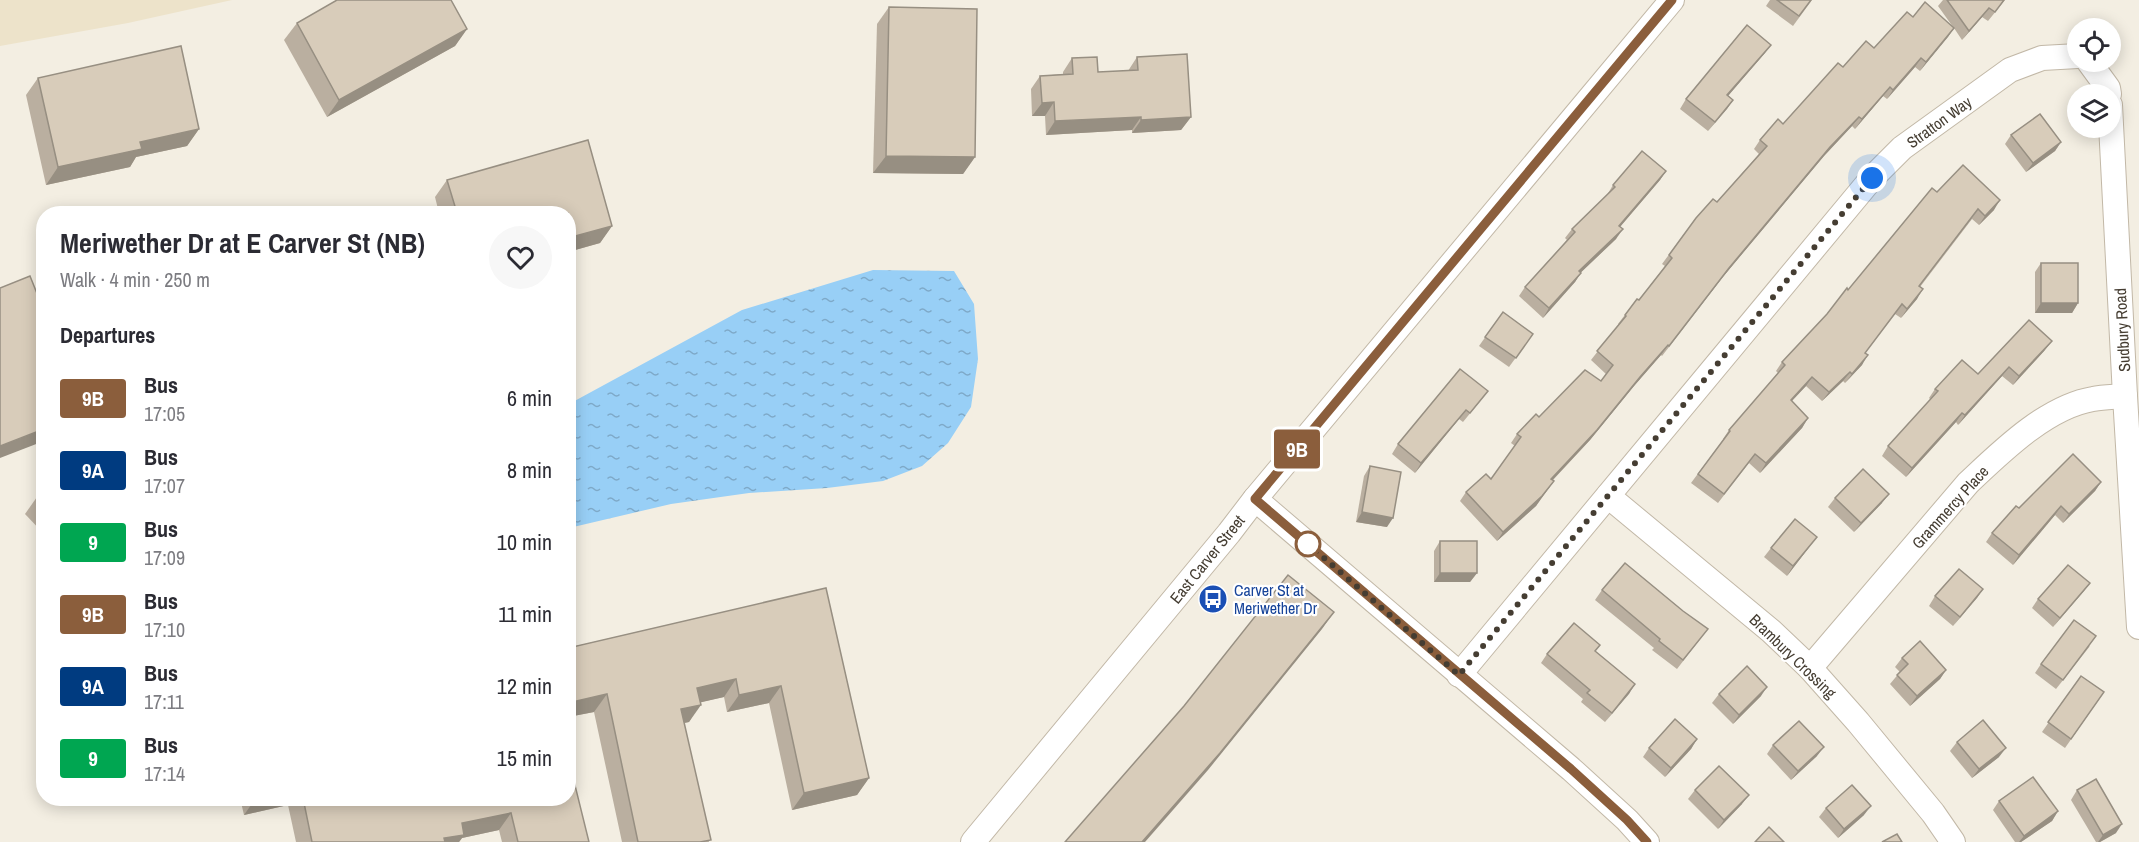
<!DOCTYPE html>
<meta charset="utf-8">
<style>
body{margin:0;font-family:"Archivo Narrow",sans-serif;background:#f7f7f7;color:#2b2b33;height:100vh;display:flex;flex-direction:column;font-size:22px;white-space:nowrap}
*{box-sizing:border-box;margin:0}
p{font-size:20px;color:#7c7c81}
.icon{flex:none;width:33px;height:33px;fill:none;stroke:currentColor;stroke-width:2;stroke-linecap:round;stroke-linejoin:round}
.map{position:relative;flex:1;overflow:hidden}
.panel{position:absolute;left:36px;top:206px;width:540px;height:600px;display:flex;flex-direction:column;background:#fff;border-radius:24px;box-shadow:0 3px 15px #0003}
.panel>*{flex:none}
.badge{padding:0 12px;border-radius:4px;font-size:21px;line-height:39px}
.tools{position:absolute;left:2067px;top:18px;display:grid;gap:12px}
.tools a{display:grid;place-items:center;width:54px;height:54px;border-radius:50%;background:#fff;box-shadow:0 3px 15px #0003;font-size:30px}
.you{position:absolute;width:30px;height:30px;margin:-15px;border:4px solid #fff;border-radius:50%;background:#1a73e8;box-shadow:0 0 0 9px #1a73e833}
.map>.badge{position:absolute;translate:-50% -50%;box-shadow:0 0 0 3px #fff}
h2{padding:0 24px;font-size:22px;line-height:54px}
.round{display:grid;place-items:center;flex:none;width:63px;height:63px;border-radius:32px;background:#f7f7f7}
.summary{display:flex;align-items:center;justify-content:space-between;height:102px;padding:0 24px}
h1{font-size:28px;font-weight:700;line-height:45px}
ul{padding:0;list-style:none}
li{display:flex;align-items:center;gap:18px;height:72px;padding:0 24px}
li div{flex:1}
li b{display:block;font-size:22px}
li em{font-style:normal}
li .badge{min-width:66px;font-weight:700;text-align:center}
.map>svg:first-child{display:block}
.education{fill:#ede3ca}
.water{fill:url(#water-ripples)}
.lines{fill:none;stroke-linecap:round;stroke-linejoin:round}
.minor-casing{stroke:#c2b8a7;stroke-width:26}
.minor{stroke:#fff;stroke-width:24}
.wall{fill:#baafa0}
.shaded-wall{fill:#978f82}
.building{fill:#d8ccba;stroke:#978f82;stroke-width:1.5}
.line-casing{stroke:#fff;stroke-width:14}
.line{stroke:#8b5e3c;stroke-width:9}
.walk{stroke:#453d32;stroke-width:6;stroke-dasharray:0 10.8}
.stop-dot{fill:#fff;stroke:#8b5e3c;stroke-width:3}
.labels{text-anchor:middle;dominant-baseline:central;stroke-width:4.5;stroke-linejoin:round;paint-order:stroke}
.street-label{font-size:16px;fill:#453d32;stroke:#fff}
.transit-label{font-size:16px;fill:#164399;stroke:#fff;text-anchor:start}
</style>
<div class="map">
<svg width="2139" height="842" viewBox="0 0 2139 842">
<defs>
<pattern id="water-ripples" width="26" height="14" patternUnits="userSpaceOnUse" patternTransform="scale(1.5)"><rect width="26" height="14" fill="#98cff6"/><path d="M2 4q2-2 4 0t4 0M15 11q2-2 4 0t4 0" fill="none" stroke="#7ea9c8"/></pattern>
</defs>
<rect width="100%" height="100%" fill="#f3eee2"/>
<polygon class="education" points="0,0 232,0 128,23 0,46"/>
<polygon class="water" points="873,270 954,271 974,304 978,359 971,407 948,443 922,466 883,481 827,488 749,493 671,504 569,528 569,404 742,310"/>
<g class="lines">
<g class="minor-casing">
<g id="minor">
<polyline points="2089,62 2108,88 2109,94"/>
<polyline points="2110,105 2125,396 2139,627"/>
<polyline points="1608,496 1771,631 1810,668 1858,722 1933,813 1953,842"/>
<polyline points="1255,499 1571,769 1627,820 1647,842"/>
<path d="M1810 668 1968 483C2001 452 2046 407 2093 399 2103 397 2114 397 2125 396"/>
<polyline points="1459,675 1872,178 1902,148 2010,70 2042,58 2078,56"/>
<polyline points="973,842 1229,533 1255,499 1672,0"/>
</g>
</g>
<use href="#minor" class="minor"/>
</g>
<g class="wall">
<polygon points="1770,0 1812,0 1793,26 1766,6"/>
<polygon points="1943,0 2005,0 1988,21 1982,17 1962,40 1954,28 1920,71 1915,67 1887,99 1883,96 1855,129 1852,126 1824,156 1722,278 1662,356 1661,355 1634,386 1590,440 1553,480 1536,506 1497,541 1460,501 1466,492 1491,479 1515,446 1511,443 1517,434 1539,417 1601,381 1606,374 1591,360 1619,324 1618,324 1637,299 1639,300 1665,266 1662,264 1696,218 1717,202 1759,154 1754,149 1760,140 1783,124 1843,67 1874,48 1913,17 1953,27 1938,6"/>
<polygon points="889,7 975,157 963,174 873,173 877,24"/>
<polygon points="297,23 467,29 455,46 327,117 284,40"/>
<polygon points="1771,45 1764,54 1728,96 1733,100 1708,131 1680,109 1686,99"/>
<polygon points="1137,57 1191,117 1181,130 1132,133 1132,130 1046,135 1045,116 1032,116 1031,89 1040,76 1063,74 1063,72 1072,58 1098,72 1128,71"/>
<polygon points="38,78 199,129 187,146 136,157 130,167 46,185 26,95"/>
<polygon points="2011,135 2061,142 2055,151 2026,172 2005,144"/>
<polygon points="588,140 612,226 600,243 568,252 568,213 439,213 435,197 447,180"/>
<polygon points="1666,171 1660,180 1620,227 1616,239 1581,272 1575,282 1543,318 1519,296 1525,287 1567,240 1565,238 1572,229 1607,195 1613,185"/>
<polygon points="1937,192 1994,210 1979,225 1972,219 1920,287 1917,299 1901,318 1895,314 1865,353 1862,365 1845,383 1843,381 1822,401 1806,386 1792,401 1808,418 1802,428 1760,473 1749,463 1718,503 1691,483 1723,440 1723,439 1729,430 1778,373 1776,371 1782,362 1827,314"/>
<polygon points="2041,263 2078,303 2072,313 2035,313 2035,272"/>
<polygon points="1503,312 1533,334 1509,367 1479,346"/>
<polygon points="2045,350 2013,385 2002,376 1958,425 1956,422 1906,477 1882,456 1888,446 1931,400 1929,398 1935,389"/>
<polygon points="1481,400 1463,422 1459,419 1415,473 1392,454 1398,444"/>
<polygon points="1370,466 1387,527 1356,522 1364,476"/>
<polygon points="2101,482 2095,491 2063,523 2055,515 2013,565 1986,542 1992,533 2019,508"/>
<polygon points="44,490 44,534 25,514 37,497"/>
<polygon points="1835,498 1882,503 1854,532 1828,507"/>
<polygon points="1440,541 1477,573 1470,582 1434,582 1434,551"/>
<polygon points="1810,546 1787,576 1764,557 1771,548"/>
<polygon points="2090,583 2083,592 2053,627 2032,608 2038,599"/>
<polygon points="826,588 869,778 857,795 792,810 769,703 727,712 724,697 701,702 689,722 684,723 709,842 622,842 594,712 568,717 568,648"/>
<polygon points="1983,589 1953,626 1929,606 1935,596"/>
<polygon points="1602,590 1701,638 1677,669 1652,650 1654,648 1595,600"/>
<polygon points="1600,645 1595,651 1635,684 1605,722 1581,702 1583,699 1541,663 1547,654"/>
<polygon points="2090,646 2056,689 2035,673 2041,664"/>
<polygon points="1902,658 1946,670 1940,679 1910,706 1890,684 1900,672 1895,667"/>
<polygon points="2081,676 2104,692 2065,748 2042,732"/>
<polygon points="1719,694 1761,696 1733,724 1712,703"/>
<polygon points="1697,739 1691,749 1665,777 1643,757 1649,748"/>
<polygon points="1957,742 1999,757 1972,778 1950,751"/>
<polygon points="1773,745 1817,756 1791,780 1767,754"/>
<polygon points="1695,790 1742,804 1718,829 1688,799"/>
<polygon points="2077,790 2116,833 2100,842 2096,842 2071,800"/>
<polygon points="240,798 568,798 589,842 502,842 499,830 462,838 459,842 296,842 288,805 244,815"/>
<polygon points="1999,801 2058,811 2052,821 2021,842 2015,842 1993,810"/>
<polygon points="1826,808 1864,815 1838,838 1819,817"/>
</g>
<g class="shaded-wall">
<polygon points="1989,8 1982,17 1962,40 1969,31"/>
<polygon points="1954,28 1948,37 1920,71 1926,62"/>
<polygon points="467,29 455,46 327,117 339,100"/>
<polygon points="1771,45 1764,54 1721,104 1727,95"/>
<polygon points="1921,58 1915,67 1887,99 1893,90"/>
<polygon points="1890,87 1883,96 1855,129 1862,119"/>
<polygon points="1733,100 1727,109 1708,131 1715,122"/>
<polygon points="1054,102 1045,116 1032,116 1042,103"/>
<polygon points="1141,117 1132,130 1046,135 1055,121"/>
<polygon points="1191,117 1181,130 1132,133 1141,120"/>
<polygon points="1859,117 1852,126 1824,156 1722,278 1662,356 1729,268 1830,147"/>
<polygon points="199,129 187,146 136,157 130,167 46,185 58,167 140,142"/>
<polygon points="2061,142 2055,151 2026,172 2033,163"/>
<polygon points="886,156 975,157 963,174 873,173"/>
<polygon points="1666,171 1660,180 1613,235 1619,226"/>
<polygon points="2000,200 1994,210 1979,225 1985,216"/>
<polygon points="612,226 600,243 568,252 568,238"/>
<polygon points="1623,229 1616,239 1573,280 1579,271"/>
<polygon points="1581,273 1575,282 1543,318 1549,308"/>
<polygon points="1923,289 1917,299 1901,318 1907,309"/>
<polygon points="2041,303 2078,303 2072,313 2035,313"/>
<polygon points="2052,341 2045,350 2013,385 2019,376"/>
<polygon points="1668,345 1661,355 1634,386 1590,440 1545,488 1551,479"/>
<polygon points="1868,355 1862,365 1845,383 1852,374"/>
<polygon points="2009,367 2002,376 1958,425 1965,415"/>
<polygon points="1850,372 1843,381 1822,401 1829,392"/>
<polygon points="1812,377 1806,386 1784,409 1791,400"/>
<polygon points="1466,410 1459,419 1415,473 1421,463"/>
<polygon points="1962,413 1956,422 1906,477 1912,468"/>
<polygon points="1808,418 1802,428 1760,473 1766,463"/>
<polygon points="44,429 44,441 0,458 0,446"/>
<polygon points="1554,481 1536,506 1497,541 1503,532"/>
<polygon points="2101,482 2095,491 2063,523 2069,514"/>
<polygon points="1889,494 1882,503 1854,532 1861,523"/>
<polygon points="2061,506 2055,515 2013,565 2019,555"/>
<polygon points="1362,512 1393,518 1387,527 1356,522"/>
<polygon points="1817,537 1810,546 1787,576 1793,566"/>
<polygon points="1440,573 1477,573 1470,582 1434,582"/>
<polygon points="2090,583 2083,592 2053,627 2060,618"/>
<polygon points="1983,589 1977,598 1953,626 1960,617"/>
<polygon points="1334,612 1322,629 1208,770 1145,842 1142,842"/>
<polygon points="1946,670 1940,679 1910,706 1917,696"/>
<polygon points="736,679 724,697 685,706 697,688"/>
<polygon points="1635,684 1629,694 1605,722 1612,713"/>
<polygon points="781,686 769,703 727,712 739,695"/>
<polygon points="1767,687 1761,696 1733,724 1739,715"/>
<polygon points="607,694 594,712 568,717 568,703"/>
<polygon points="701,705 689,722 669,726 681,709"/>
<polygon points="1697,739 1691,749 1665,777 1671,768"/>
<polygon points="1824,747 1817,756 1791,780 1798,771"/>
<polygon points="2006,748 1999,757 1972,778 1979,769"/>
<polygon points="869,778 857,795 792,810 804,793"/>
<polygon points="1749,795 1742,804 1718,829 1724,820"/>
<polygon points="256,798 293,798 288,805 244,815"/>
<polygon points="1871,806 1864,815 1838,838 1844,829"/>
<polygon points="2058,811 2052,821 2021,842 2019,842 2024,836"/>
<polygon points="511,813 499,830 462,838 459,842 442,842 444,838 462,823"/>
<polygon points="2122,824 2116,833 2100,842 2098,842 2103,835"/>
</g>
<g class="building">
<polygon points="337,0 451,0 467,29 339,100 297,23"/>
<polygon points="1777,0 1811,0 1799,16"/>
<polygon points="1947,0 2004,0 1995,12 1989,8 1969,31"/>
<polygon points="1925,2 1954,28 1926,62 1921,58 1893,90 1890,87 1862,119 1859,117 1830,147 1729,268 1669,346 1668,345 1640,377 1597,430 1551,479 1554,481 1542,496 1503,532 1466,492 1486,474 1491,479 1521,437 1517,434 1536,414 1539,417 1585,370 1601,381 1613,365 1597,351 1626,316 1625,315 1637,299 1639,300 1672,258 1669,255 1696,218 1713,199 1717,202 1767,146 1760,140 1778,119 1783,124 1838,63 1843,67 1866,41 1874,48 1907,12 1913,17"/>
<polygon points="889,7 977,9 975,157 886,156"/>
<polygon points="1747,25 1771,45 1727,95 1733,100 1715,122 1686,99"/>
<polygon points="181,46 199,129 140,142 142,149 58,167 38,78"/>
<polygon points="1187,54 1191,117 1141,120 1141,117 1055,121 1054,102 1042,103 1040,76 1073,74 1072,58 1097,57 1098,72 1138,70 1137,57"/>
<polygon points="2040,114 2061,142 2033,163 2011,135"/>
<polygon points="588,140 612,226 568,238 568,213 457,213 447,180"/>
<polygon points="1642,151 1666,171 1619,226 1623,229 1579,271 1581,273 1549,308 1525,287 1575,232 1572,229 1615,187 1613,185"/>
<polygon points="1963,165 2000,200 1985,216 1978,209 1919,286 1923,289 1907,309 1902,304 1865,353 1868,355 1852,374 1850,372 1829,392 1812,377 1791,400 1808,418 1766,463 1755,454 1724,494 1698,474 1730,431 1729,430 1785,365 1782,362 1827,314 1847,288 1848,290 1932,188 1937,192"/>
<polygon points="410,209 411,213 374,213 390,210 391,213"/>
<rect x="2041" y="263" width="37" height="40"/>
<polygon points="30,276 44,311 44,429 0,446 0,288"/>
<polygon points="1503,312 1533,334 1516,358 1485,337"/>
<polygon points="2029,320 2052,341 2019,376 2009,367 1965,415 1962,413 1912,468 1888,446 1938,391 1935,389 1962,360 1978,374"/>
<polygon points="1460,369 1488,391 1470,413 1466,410 1421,463 1398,444"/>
<polygon points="2073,454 2101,482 2069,514 2061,506 2019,555 1992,533 2016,506 2019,508"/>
<polygon points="1370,466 1401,472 1393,518 1362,512"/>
<polygon points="1863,469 1889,494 1861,523 1835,498"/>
<polygon points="44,490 44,504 37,497"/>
<polygon points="1795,519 1817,537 1793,566 1771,548"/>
<rect x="1440" y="541" width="37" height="32"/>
<polygon points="1625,563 1683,611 1708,629 1683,660 1659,641 1660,639 1602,590"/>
<polygon points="2068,565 2090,583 2060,618 2038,599"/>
<polygon points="1959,569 1983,589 1960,617 1935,596"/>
<polygon points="1288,575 1334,612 1220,753 1142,842 1065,842 1184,706"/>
<polygon points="826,588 869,778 804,793 781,686 739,695 736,679 697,688 701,705 681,709 711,840 700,842 638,842 607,694 568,703 568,648"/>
<polygon points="2074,620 2096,636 2063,680 2041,664"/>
<polygon points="1574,623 1600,645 1595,651 1635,684 1612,713 1587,693 1590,690 1547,654"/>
<polygon points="1920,641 1946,670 1917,696 1897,675 1908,664 1902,658"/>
<polygon points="1747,666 1767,687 1739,715 1719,694"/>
<polygon points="2081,676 2104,692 2071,739 2048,722"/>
<polygon points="1675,719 1697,739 1671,768 1649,748"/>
<polygon points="1983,720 2006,748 1979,769 1957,742"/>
<polygon points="1799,721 1824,747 1798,771 1773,745"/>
<polygon points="568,757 589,842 518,842 511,813 462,823 464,835 444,838 445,842 312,842 303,798 568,798"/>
<polygon points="1719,766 1749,795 1724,820 1695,790"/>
<polygon points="2033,777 2058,811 2024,836 1999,801"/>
<polygon points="2096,779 2122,824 2103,835 2077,790"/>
<polygon points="1852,785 1871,806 1844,829 1826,808"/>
<polygon points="1769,827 1784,842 1755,842"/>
<polygon points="1897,834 1902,842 1882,842"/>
</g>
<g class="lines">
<g class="line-casing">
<polyline id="line" points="1647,842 1627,820 1571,769 1255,499 1672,0"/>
</g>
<use href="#line" class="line"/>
<polyline class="walk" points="1308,544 1459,675 1872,178"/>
</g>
<defs>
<g id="bus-disc" transform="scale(1.5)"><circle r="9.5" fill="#1a4fb4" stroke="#fff"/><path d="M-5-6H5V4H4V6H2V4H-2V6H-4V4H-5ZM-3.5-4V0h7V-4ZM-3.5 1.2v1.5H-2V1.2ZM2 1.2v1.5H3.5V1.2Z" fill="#fff"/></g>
</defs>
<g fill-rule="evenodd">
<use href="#bus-disc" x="1213" y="599"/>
</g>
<circle class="stop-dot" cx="1308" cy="544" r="12"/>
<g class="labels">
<g class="street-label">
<text transform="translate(1939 122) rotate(-36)">Stratton Way</text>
<text transform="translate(2122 330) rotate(-93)">Sudbury Road</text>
<text transform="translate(1950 507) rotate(-48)">Grammercy Place</text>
<text transform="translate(1207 559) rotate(-51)">East Carver Street</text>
<text transform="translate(1793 656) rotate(44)">Brambury Crossing</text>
</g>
<g class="transit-label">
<text x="1234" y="590">Carver St at<tspan x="1234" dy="18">Meriwether Dr</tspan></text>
</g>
</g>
</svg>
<div class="tools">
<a><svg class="icon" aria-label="locate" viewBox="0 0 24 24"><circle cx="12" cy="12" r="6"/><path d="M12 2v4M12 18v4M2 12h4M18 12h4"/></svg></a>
<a><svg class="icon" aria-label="layers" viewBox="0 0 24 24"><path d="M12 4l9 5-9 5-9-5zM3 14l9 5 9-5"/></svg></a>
</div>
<div class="you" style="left:1872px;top:178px"></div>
<b class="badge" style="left:1297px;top:449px;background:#8b5e3c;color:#fff">9B</b>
<section class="panel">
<div class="summary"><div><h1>Meriwether Dr at E Carver St (NB)</h1><p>Walk · 4 min · 250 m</p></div><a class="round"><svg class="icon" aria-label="heart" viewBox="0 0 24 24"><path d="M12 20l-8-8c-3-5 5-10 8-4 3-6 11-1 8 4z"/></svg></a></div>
<h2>Departures</h2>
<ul>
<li><span class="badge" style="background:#8b5e3c;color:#fff">9B</span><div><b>Bus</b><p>17:05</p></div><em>6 min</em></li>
<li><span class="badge" style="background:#003b80;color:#fff">9A</span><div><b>Bus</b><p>17:07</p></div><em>8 min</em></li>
<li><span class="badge" style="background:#00a651;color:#fff">9</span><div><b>Bus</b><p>17:09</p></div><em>10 min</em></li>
<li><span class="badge" style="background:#8b5e3c;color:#fff">9B</span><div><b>Bus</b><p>17:10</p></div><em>11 min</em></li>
<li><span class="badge" style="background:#003b80;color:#fff">9A</span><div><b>Bus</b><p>17:11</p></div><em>12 min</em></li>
<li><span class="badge" style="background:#00a651;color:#fff">9</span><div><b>Bus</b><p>17:14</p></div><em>15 min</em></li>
</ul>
</section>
</div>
